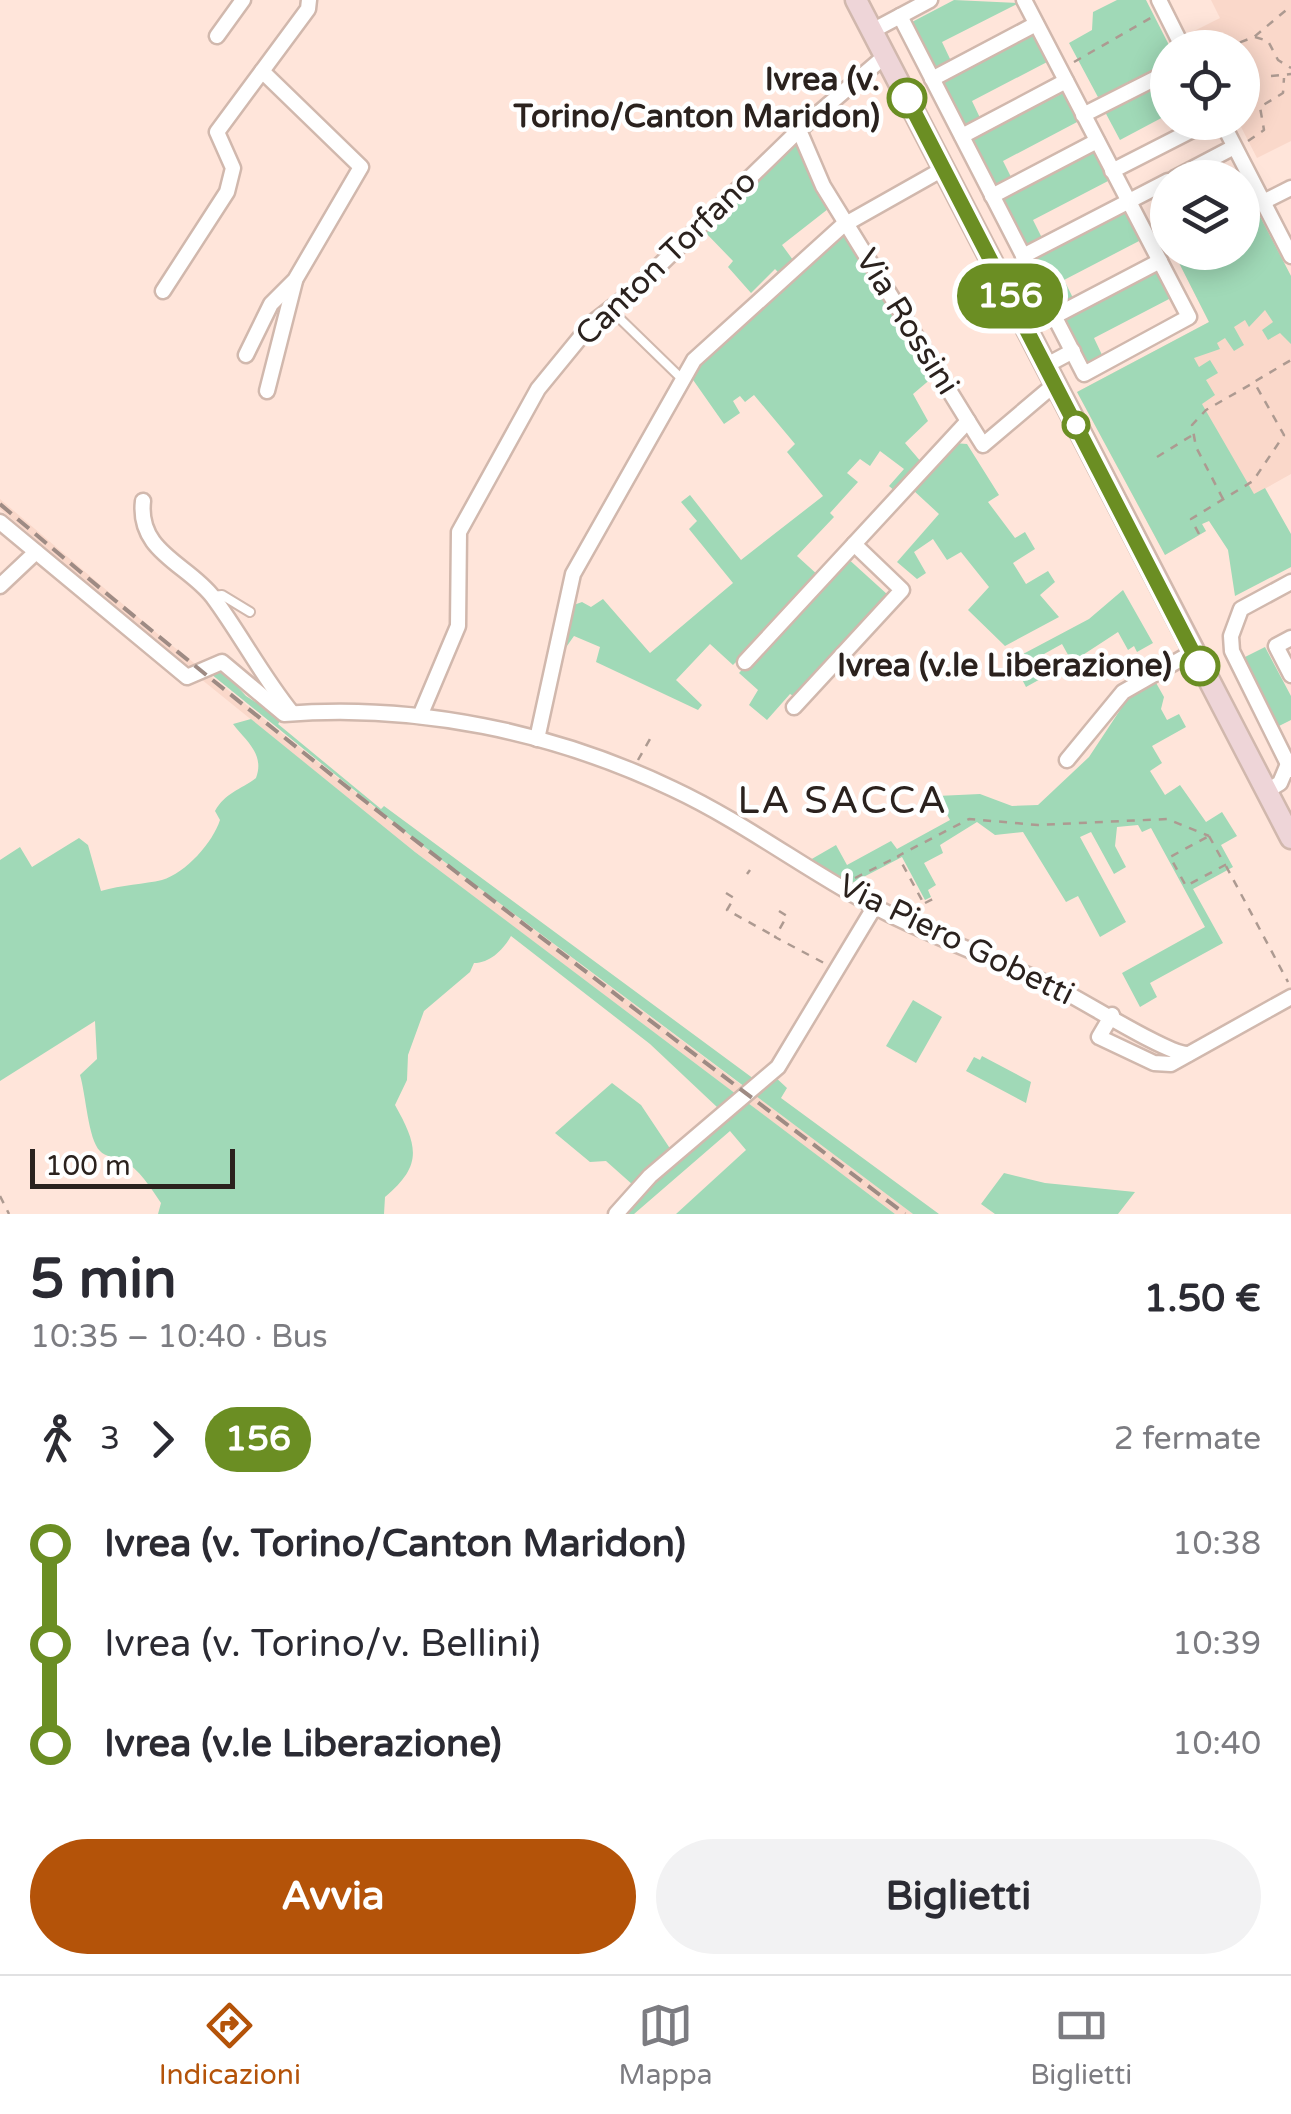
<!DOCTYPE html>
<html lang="it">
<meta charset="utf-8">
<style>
body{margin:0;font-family:"Varela Round",sans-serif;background:#f2f2f3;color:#2b2b33;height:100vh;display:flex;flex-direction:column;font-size:38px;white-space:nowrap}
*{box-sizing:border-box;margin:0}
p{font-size:32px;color:#7c7c81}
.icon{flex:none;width:55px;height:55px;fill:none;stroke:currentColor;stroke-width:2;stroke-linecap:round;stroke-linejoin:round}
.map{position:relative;height:1214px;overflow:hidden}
.sheet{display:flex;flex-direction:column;background:#fff;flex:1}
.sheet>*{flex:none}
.badge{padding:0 20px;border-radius:32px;font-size:35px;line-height:65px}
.controls{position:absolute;left:1150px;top:30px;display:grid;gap:20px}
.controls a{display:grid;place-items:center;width:110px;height:110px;border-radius:50%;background:#fff;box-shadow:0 5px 25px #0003;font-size:50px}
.scale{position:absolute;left:30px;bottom:25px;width:205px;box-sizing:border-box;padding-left:10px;border:5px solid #2b221e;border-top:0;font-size:28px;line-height:35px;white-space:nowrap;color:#2b221e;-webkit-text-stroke:8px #fff;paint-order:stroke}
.map>.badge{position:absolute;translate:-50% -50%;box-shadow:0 0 0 5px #fff}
.legs{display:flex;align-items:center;gap:15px;height:110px;padding:0 30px;font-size:32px}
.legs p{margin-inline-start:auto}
.headline{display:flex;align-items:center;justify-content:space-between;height:170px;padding:0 30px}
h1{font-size:55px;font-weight:800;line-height:75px}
.button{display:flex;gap:20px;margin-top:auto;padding:20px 30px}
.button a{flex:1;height:115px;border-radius:60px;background:#b45309;color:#fff;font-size:40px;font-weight:800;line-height:115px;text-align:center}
.button a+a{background:#f2f2f3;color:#2b2b33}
ul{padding:0 30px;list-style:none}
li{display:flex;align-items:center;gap:35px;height:100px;font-size:38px}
li i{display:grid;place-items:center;width:15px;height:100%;margin:0 12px;background:currentColor}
li i::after{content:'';width:25px;height:25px;margin:-12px;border:8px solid;border-radius:50%;background:#fff}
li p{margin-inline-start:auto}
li:first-child i{background:linear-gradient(#0000 50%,currentColor 0)}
li:last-child i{background:linear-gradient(currentColor 50%,#0000 0)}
.tab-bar{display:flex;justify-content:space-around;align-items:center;height:140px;border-top:2px solid #e1e1e2;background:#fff;font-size:28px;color:#7c7c81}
.tab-bar a{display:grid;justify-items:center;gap:5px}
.tab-bar .selected{color:#b45309}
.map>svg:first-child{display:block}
.built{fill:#fad8ca}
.green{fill:#a0d9b7}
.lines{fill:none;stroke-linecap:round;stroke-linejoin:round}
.lane-casing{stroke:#d1b8ad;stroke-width:12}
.street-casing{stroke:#d1b8ad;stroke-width:19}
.secondary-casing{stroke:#d1b8ad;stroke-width:25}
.path{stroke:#ad9a91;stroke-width:2.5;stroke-dasharray:8 8;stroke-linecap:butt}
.lane{stroke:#fff;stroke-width:8}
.street{stroke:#fff;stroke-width:14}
.secondary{stroke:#eed5d8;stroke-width:20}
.rail{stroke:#9e8b84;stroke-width:4;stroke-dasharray:15 8;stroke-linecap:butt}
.line-1-casing{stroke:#fff;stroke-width:22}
.line-1{stroke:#6b8e23;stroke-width:15}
.stop-1-dot{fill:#fff;stroke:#6b8e23;stroke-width:5}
.labels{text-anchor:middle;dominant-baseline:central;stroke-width:9;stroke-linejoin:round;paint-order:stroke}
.stop-label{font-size:32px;font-weight:bold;fill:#2b221e;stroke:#fff;text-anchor:end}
.street-label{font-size:32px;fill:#2b221e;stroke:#fff}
.quarter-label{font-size:38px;letter-spacing:2.5px;fill:#2b221e;stroke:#fff}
</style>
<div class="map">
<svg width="1291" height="1214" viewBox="0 0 1291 1214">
<rect width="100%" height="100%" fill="#ffe5da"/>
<g class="built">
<polygon points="1211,0 1291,0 1291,141 1257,158 1239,123 1242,48 1220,47 1217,43 1200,47 1192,32 1220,18"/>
<polygon points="1250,197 1291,276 1291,474 1202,524 1206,531 1165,555 1077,392 1209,322 1174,253 1242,252 1243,201"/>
<polygon points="0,499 159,635 422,845 913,1214 895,1214 415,852 154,641 0,509"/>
</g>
<g class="green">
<polygon points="954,0 1019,3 942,42 951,61 936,69 912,22"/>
<polygon points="1117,0 1146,0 1170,47 1167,64 1099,99 1069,43 1092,30 1093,12"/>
<polygon points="1034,33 1049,61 972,101 981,120 966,127 942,81"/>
<polygon points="1167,77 1167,115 1120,140 1104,110"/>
<polygon points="1065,92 1079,121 1003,161 1012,179 997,187 972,140"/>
<polygon points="796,141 805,150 828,209 782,245 793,260 778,272 775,269 751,293 728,267 733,261 702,229"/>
<polygon points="1095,152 1110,180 1033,220 1042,238 1027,246 1003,199"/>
<polygon points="1250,197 1291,276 1291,344 1280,333 1268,340 1262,330 1273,322 1265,310 1249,327 1245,320 1234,327 1244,345 1234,351 1225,338 1217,343 1220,349 1194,358 1199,367 1210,360 1218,373 1206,380 1215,395 1202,404 1254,494 1265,488 1291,534 1291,567 1235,596 1228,550 1209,521 1202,524 1206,531 1165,555 1077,392 1209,322 1174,253 1242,252 1243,201"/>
<polygon points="1126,211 1141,240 1064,280 1073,298 1058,306 1034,259"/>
<polygon points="846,231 939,372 913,394 928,421 905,443 922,463 896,492 889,486 904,469 880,451 870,466 860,459 847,473 858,482 830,513 834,517 797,556 819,576 733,665 710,644 676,680 702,705 698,710 596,662 600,647 574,636 562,653 571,606 582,602 591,607 603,599 650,653 733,583 689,529 697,521 681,502 690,495 741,560 823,496 787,452 795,444 754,395 745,402 740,396 733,401 740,413 724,424 691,377 717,344"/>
<polygon points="1157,270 1171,298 1094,338 1103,357 1088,365 1064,318"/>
<polygon points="954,443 967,444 999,495 988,502 1015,538 1025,532 1035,549 1013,563 1026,584 1048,571 1055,582 1040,595 1059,617 1005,646 968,610 989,587 961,552 947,560 933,539 914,552 926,573 917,579 897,562 939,514 913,490"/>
<polygon points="845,556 888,595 795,697 790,694 767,720 749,705 758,690 739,673"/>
<polygon points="1123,590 1153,643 1137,652 1134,646 1128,650 1118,632 1072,662 1062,644 1035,659 1044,677 1026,687 1012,660 1089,619"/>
<polygon points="1265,647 1291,696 1291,720 1279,726 1243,658"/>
<polygon points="222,670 246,696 282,719 278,724 381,809 384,806 754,1079 745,1087 422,845 211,674"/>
<polygon points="1155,681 1164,697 1161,709 1167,720 1179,714 1186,727 1152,746 1162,763 1150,771 1165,795 1180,785 1206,822 1222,812 1237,836 1221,845 1233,867 1193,889 1223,943 1150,983 1157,997 1140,1007 1122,973 1205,927 1151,828 1142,832 1138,825 1117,827 1115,846 1126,867 1114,874 1091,832 1080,837 1126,922 1100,937 1078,896 1066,902 1023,832 995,835 977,822 940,845 943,853 924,863 936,885 928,890 931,897 925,900 902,857 852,883 810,860 836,845 847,865 891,841 897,849 950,820 937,796 980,794 1012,806 1038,805 1089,757 1130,695"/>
<path d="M251 719 415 852 736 1094 718 1108 650 1044 511 936C503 950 490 963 474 963L470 972 424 1011 408 1055 407 1080 395 1105C418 1146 423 1165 385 1197L384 1214H158L161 1203C151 1188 139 1169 123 1160 116 1157 105 1157 100 1151 88 1139 86 1095 80 1075L97 1059 95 1021 0 1081V860L20 847 32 867 79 838 88 845 101 891C121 885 145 884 162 880 186 873 213 842 220 820L215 811C225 793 240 790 256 778 265 754 246 741 233 724Z"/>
<polygon points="913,1000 942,1017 916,1063 886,1046"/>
<polygon points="982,1056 1031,1082 1026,1103 966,1071 974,1057 980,1060"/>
<polygon points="773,1075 787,1088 781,1098 939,1214 913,1214 752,1093"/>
<polygon points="612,1083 641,1105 671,1150 633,1185 606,1161 590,1162 555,1133"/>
<polygon points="744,1100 895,1214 676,1214 746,1150 730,1131 634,1214 621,1214"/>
<polygon points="1004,1173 1045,1183 1135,1192 1118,1214 995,1214 981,1204"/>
</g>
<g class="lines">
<g class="lane-casing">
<g id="lane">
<polyline points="610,309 682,379"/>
<polyline points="212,596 222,595 250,612"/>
</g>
</g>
<g class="street-casing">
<g id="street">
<polyline points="1159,0 1183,48"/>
<polyline points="900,16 1084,374 1189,317 1024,0"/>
<polyline points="872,31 930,0"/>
<polyline points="217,36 243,0"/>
<polyline points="932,79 1036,24"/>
<polyline points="1083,115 1168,72"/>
<polyline points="1222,122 1291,256"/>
<polyline points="799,130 823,186 968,421"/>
<polyline points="962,136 1066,81"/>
<polyline points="1112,171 1208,122"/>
<polyline points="1175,178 1234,147"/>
<polyline points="992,196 1097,141"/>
<polyline points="1263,202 1291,188"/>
<polyline points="1023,256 1168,181"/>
<polyline points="163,291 227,192 233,168 217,132 308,9 309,0"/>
<polyline points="1055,316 1160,261"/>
<polyline points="246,355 271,304 295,280 361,167 262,71"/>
<polyline points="1045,366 1073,351"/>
<polyline points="267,391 295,281"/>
<path d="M143 501C137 552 188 564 213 597 241 635 262 676 292 713"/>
<path d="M0 522 187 677 222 662 284 714C415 703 554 732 673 789 748 824 815 877 889 914 945 942 1005 963 1061 990 1087 1003 1169 1055 1188 1054"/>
<polyline points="1291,582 1241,609 1231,636 1232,651 1291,770"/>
<polyline points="0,586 36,552"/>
<polyline points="1291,638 1276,646 1291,675"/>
<polyline points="745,662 968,421 983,445 1055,384"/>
<polyline points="794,707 902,590 854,544"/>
<polyline points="420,716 458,626 459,532 538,389 592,323 632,292 799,130 885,56"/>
<polyline points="537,739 573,574 694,360 842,226 943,169"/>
<polyline points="1067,760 1123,692 1193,652"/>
<polyline points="1267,791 1280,783 1288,764"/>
<polyline points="1112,1015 1099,1037 1154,1063 1171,1064 1291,997"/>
<polyline points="616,1214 650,1176 778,1067 875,906"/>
</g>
</g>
<g class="secondary-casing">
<polyline id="secondary" points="856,0 1291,838"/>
</g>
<g class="path">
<polyline points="1255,37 1268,41 1278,60 1291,68"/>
<polyline points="1225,48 1254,37 1291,6"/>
<polyline points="1074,62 1154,16"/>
<polyline points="1271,76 1291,74"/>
<polyline points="1248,141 1264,130 1260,107 1283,93 1284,78"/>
<polyline points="1157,457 1191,436"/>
<polyline points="1223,499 1196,447 1192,425 1206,410 1253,383"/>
<polyline points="1199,534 1191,519 1253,481 1284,435 1254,382 1291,360"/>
<polyline points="638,760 650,739"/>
<polygon points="1209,836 1225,865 1186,886 1170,857"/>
<polyline points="1226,866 1288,982"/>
<polyline points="747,874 750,870"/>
<polyline points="855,878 897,857"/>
<polyline points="726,893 734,898 727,910 774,936"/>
<polyline points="925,903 937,897"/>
<polyline points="779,911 787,916 775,937 824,963"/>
<polyline points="919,914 924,904 898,856 969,819 1038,825 1167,819 1209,836"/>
<polyline points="0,1196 9,1214"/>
</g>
<use href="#lane" class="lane"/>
<use href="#street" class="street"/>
<use href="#secondary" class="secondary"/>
<path class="rail" d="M0 504C292 753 600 982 905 1214"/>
</g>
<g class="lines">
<g class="line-1-casing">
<polyline id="line-1" points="907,98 1200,666"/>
</g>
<use href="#line-1" class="line-1"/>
</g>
<g class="stop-1-dot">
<circle cx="907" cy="98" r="18"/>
<circle cx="1076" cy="425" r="12"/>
<circle cx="1200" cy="666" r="18"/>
</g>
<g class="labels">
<g class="stop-label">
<text x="880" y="80">Ivrea (v.<tspan x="880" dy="37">Torino/Canton Maridon)</tspan></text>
<text x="1172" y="666">Ivrea (v.le Liberazione)</text>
</g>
<g class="street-label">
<text transform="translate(666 258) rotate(-44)">Canton Torfano</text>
<text transform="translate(907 322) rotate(58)">Via Rossini</text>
<text transform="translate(956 940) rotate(26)">Via Piero Gobetti</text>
</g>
<g class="quarter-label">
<text x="843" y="801">LA SACCA</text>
</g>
</g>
</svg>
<div class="controls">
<a><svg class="icon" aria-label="locate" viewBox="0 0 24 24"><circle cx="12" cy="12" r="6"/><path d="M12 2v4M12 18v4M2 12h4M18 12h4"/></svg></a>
<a><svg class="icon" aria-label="layers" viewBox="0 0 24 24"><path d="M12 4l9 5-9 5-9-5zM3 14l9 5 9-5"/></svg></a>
</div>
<div class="scale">100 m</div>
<b class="badge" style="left:1010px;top:296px;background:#6b8e23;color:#fff">156</b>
</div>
<section class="sheet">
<div class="headline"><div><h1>5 min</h1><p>10:35 – 10:40 · Bus</p></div><b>1.50 €</b></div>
<div class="legs"><svg class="icon" aria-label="walk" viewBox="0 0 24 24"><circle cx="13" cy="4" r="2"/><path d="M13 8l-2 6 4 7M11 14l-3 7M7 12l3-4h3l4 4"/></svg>3<svg class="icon" aria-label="forward" viewBox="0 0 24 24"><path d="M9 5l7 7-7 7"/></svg><b class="badge" style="background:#6b8e23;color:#fff">156</b><p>2 fermate</p></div>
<ul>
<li><i style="color:#6b8e23"></i><b>Ivrea (v. Torino/Canton Maridon)</b><p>10:38</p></li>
<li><i style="color:#6b8e23"></i><span>Ivrea (v. Torino/v. Bellini)</span><p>10:39</p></li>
<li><i style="color:#6b8e23"></i><b>Ivrea (v.le Liberazione)</b><p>10:40</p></li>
</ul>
<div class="button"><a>Avvia</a><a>Biglietti</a></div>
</section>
<nav class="tab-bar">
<a class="selected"><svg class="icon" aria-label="directions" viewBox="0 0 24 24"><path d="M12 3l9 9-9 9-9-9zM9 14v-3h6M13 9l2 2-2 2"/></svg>Indicazioni</a>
<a><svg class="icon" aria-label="map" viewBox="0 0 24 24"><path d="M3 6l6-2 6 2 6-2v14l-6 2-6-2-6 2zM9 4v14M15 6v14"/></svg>Mappa</a>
<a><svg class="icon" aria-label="tickets" viewBox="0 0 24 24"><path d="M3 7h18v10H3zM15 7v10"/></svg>Biglietti</a>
</nav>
